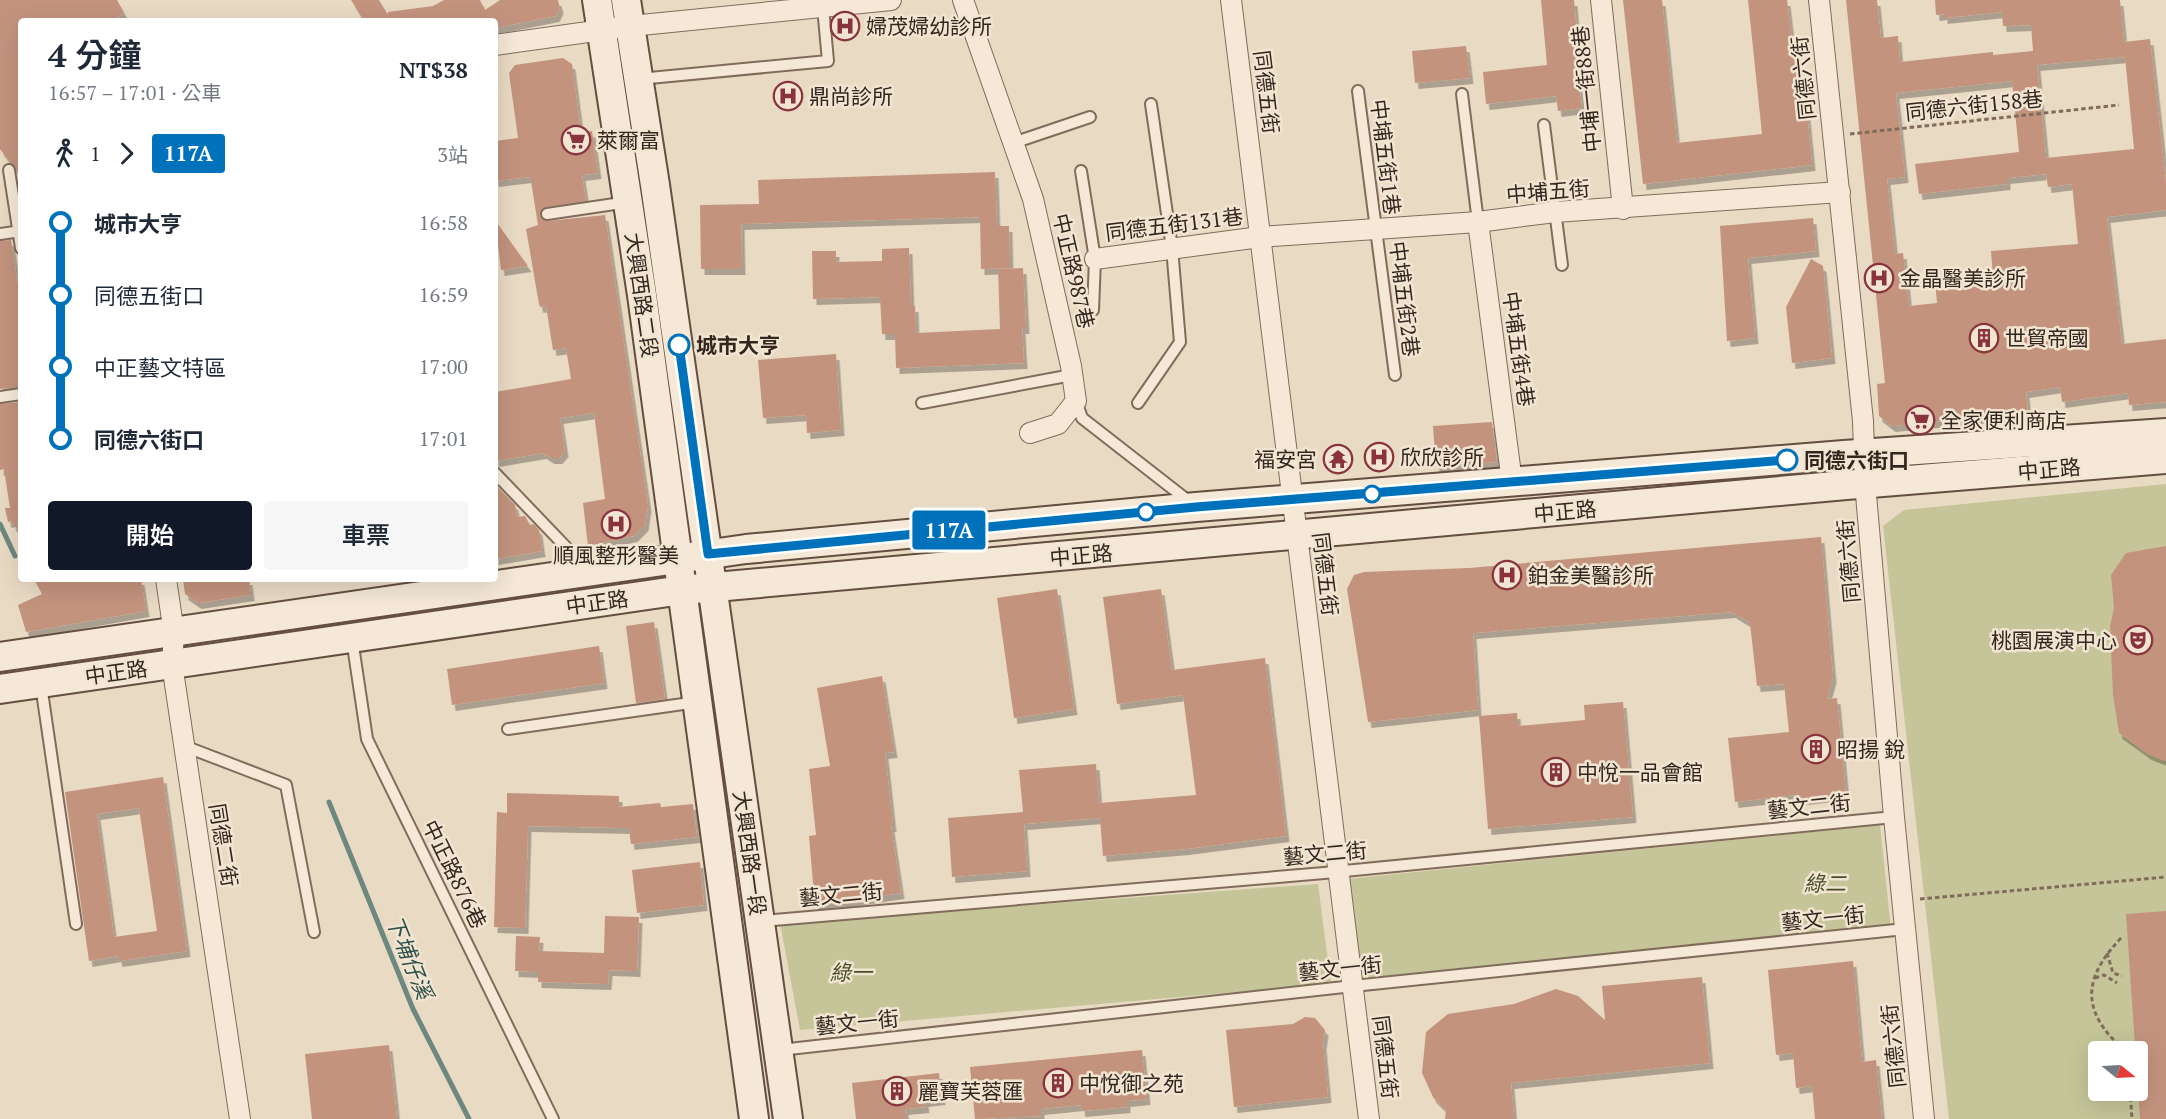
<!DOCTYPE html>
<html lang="zh-TW">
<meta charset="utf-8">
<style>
body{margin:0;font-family:"PT Serif","Noto Sans TC",serif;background:#f6f6f7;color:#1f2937;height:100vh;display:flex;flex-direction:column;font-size:22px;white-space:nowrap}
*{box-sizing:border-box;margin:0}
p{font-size:20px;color:#747a83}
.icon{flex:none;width:33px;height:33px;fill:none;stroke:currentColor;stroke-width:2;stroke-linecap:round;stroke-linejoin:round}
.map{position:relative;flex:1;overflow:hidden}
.panel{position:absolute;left:18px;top:18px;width:480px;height:564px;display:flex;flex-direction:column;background:#fff;border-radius:6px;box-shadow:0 6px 24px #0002}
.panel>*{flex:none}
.badge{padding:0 12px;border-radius:4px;font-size:21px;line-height:39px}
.needle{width:39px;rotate:108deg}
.tools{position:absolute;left:2088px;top:1041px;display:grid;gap:12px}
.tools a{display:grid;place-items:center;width:60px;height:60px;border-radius:6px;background:#fff;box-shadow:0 6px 24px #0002;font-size:30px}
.map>.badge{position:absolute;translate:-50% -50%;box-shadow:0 0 0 3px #fff}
.legs{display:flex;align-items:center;gap:9px;height:66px;padding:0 30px;font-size:20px}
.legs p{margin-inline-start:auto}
.summary{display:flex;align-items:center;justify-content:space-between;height:102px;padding:0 30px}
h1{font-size:33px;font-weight:600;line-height:45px}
.action{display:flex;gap:12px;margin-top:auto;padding:12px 30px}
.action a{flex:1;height:69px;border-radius:6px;background:#111827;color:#fff;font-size:24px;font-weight:600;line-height:69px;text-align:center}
.action a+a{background:#f6f6f7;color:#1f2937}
ul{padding:0 30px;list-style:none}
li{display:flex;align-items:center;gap:21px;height:72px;font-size:22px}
li i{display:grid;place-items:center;width:9px;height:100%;margin:0 8px;background:currentColor}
li i::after{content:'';width:15px;height:15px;margin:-8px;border:4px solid;border-radius:50%;background:#fff}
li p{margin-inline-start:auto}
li:first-child i{background:linear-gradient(#0000 50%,currentColor 0)}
li:last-child i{background:linear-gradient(currentColor 50%,#0000 0)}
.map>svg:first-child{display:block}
.green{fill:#c5c599;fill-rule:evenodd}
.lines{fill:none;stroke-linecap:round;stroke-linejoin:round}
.stream{stroke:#6d897f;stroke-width:5}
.building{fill:#c3937d;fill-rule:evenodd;filter:url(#shadow)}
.lane-casing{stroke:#816c5c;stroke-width:14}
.street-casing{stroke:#816c5c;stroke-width:22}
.secondary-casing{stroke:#634e3f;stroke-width:32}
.path{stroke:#816c5c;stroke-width:3;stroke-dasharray:4.5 3;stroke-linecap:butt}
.lane{stroke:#f5e8d6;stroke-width:10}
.street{stroke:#f5e8d6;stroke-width:20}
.secondary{stroke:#f5e8d6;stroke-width:28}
.line-1-casing{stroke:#fff;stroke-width:14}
.line-1{stroke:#0072bc;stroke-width:9}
.stop-1-dot{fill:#fff;stroke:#0072bc;stroke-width:3}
.labels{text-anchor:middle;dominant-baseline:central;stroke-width:5;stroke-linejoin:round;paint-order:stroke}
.poi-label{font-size:21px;fill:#33261f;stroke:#f1e5d2;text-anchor:start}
.street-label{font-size:21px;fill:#33261f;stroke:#f1e5d2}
.stop-label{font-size:21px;font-weight:bold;fill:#33261f;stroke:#f1e5d2;text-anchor:start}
.park-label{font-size:21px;font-style:italic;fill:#474d27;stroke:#f1e5d2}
.water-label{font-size:22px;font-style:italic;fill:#2f514b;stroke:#f1e5d2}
</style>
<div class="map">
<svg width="2166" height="1119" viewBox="0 0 2166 1119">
<defs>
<filter id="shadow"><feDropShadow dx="3.5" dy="6" stdDeviation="0" flood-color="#0004"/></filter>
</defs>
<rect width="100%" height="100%" fill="#e9dac4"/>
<g class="green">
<path d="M2166 484V1119H1949L1883 526 1904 510ZM2098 1052H2138V1090H2098Z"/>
<polygon points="1880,825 1891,929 1359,979 1347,879"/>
<polygon points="1318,884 1331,984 800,1030 780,923"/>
</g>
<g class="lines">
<g class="stream">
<polyline points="0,524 15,556"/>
<polyline points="329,802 413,1009 469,1119"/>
</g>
</g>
<g class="building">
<polygon points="0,0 117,0 124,13 113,21 21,21 21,177 0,149"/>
<polygon points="351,0 379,0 388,15 388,12 433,6 444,0 480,0 485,10 500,0 558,0 560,8 556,16 495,28 495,21 364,21"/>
<polygon points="1541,0 1574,0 1578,45 1574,45 1582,108 1558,111 1556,96 1486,104 1483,72 1547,65"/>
<polygon points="1623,0 1662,0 1677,143 1762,134 1748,0 1787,0 1797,84 1804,83 1812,165 1643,184"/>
<path d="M1846 0H1877L1881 38 1898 36 1900 62 1993 52V55L2033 51 2031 25 2003 26 2002 12 1944 18V14L1936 15 1935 0H2120L2124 42 2150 39 2166 183V210L2107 217 2122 344 2166 339V402L2129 405 2128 393 2062 402 2060 387 2026 392 2028 413 1892 426 1879 416 1877 384 1885 383ZM2125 57 2134 149 2046 158 2037 65ZM2012 81 2019 152 1915 164 1919 194 2007 184V178L2046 174 2048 187 2072 184 2078 244 1991 251 1993 276 1935 281 1937 303 1909 306 1903 253 1895 254 1887 179 1905 177 1896 93Z"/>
<polygon points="1466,46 1470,78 1415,83 1412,51"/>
<polygon points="563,58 572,64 581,133 592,131 598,173 582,175 586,201 545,207 540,211 540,216 548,221 605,215 648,506 645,525 634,536 588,546 583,503 605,499 594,413 560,418 565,451 559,458 551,458 543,453 495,461 495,435 498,435 495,392 571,379 566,348 553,350 546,306 540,307 539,304 526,229 538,225 531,181 529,177 495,181 495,141 518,138 509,73 515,65"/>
<polygon points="995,172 997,226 1009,226 1010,268 981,269 980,217 741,224 742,269 701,269 700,205 759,204 758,180"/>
<polygon points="1813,218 1816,251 1748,258 1755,338 1727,341 1720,226"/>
<polygon points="495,220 528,266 501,270"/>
<polygon points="11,240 21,305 21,381 19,381 19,387 0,389 0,241"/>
<polygon points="909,248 911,306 915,306 916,333 1000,329 998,269 1023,268 1026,328 1022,328 1024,363 896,368 895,334 882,334 880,297 813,299 812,251 836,251 836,262 882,261 882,249"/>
<polygon points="1811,259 1823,266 1832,358 1792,363 1786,307"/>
<polygon points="836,354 841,430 807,433 806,415 763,418 758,360"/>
<polygon points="21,402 21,526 13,526 12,521 8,522 5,508 10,508 4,469 0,470 0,404"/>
<polygon points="1492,422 1497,462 1436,466 1433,426"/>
<polygon points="495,484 515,505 517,517 525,516 530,525 534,524 539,530 542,551 495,559"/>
<polygon points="1821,537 1833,677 1827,699 1837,698 1846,794 1796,800 1795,795 1735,802 1728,738 1789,732 1784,684 1757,686 1750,623 1732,612 1473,633 1478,710 1368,722 1347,589 1354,575 1364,572 1469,568"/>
<polygon points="2166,546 2166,761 2148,754 2119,733 2113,695 2110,626 2114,608 2111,575 2126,553"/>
<polygon points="34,579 141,579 146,611 26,632 18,605 42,594"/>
<polygon points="183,579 249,579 251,595 198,603 185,594"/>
<polygon points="1057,589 1074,709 1014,718 997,598"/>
<polygon points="1161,589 1172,670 1265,658 1286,836 1186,849 1103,856 1100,818 1024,824 1027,871 952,877 948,818 1023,812 1019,770 1096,764 1099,803 1196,795 1183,695 1117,704 1103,597"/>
<polygon points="654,622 665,699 636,703 626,626"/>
<polygon points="599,646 604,683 452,705 447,669"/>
<polygon points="882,676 894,752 885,753 893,826 891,826 901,893 815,906 809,836 816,835 809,769 830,766 817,688"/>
<polygon points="1623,702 1633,817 1488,829 1479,716 1517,713 1518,726 1585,720 1584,705"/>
<path d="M163 777 187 951 119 961 118 956 89 961 65 792ZM139 808 157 931 114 937 97 814Z"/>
<polygon points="507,793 619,796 619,807 660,803 661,807 693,804 697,837 631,844 629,828 528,826 525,928 494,927 497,812 507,813"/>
<polygon points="700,862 704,905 637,913 632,870"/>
<polygon points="2166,911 2166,1119 2140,1119 2126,914"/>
<polygon points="605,916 639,917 637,971 609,970 608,984 538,982 538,972 515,971 516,936 540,937 539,951 604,953"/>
<polygon points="1853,961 1862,1062 1876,1060 1882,1119 1815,1119 1812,1086 1796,1088 1793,1053 1776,1055 1768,970"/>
<polygon points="1702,977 1710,1063 1511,1083 1514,1119 1445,1119 1446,1110 1433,1097 1422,1073 1426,1032 1448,1014 1514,1004 1556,989 1578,996 1605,1020 1602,986"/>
<polygon points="1305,1017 1315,1018 1325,1030 1323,1044 1328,1097 1234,1107 1226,1030 1293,1024"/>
<polygon points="389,1045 397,1119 312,1119 305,1054"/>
<polygon points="1142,1050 1147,1099 1127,1101 1127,1107 1082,1111 1081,1105 1041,1109 1041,1116 975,1119 970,1067"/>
<polygon points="939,1073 942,1099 925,1101 926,1107 905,1109 906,1119 856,1119 852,1083"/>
</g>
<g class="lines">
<g class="lane-casing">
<g id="lane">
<polyline points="639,79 828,61 823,7"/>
<polyline points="1358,91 1395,375"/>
<polyline points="1462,94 1478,222"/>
<polyline points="1544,125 1562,265"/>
<polyline points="1013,143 1090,117"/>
<polyline points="9,170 21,248"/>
<polyline points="1081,171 1095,259 1093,310"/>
<polyline points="547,214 628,202"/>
<polyline points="0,234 21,231"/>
<polyline points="0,397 21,394"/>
<polyline points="1076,401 1082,418 1191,503"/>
<polyline points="922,403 1072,375"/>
<polyline points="1138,403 1180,342 1172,248 1151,104"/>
<polyline points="495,473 587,569"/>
<polyline points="352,639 367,739 553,1119"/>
<polyline points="41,685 76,924"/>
<polyline points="508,729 697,702"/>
<polyline points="184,746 286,785 314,932"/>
<polyline points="762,921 1324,873 1894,817"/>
<polyline points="780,1050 1353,986 1905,929"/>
</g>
</g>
<g class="street-casing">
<g id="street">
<polyline points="963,0 1033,199 1071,366 1076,401 1058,424 1030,433"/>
<polyline points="1231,0 1369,1119"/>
<polyline points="1601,0 1623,209"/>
<polyline points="1819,0 1863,421 1865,483 1894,817 1924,1119"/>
<polyline points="495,45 631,26 891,0"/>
<polyline points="1478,222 1512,482"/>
<polyline points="1095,259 1260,237 1478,222 1555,212 1840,192"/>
<polyline points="166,579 174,633 172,664 240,1119"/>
</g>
</g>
<g class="secondary-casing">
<g id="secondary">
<polyline points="597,0 642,295 754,1119"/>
<polyline points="626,0 655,185 788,1119"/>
<polyline points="0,657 746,549 1196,507 1844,455 2166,433"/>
<polyline points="0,689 682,590 1846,485 2166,459"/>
</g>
</g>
<g class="path">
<polyline points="1850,134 2119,105"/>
<polyline points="1920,899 2166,877"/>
<path d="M2121 938C2092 969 2078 999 2110 1036 2115 1042 2123 1045 2127 1052"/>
<polyline points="2107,953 2113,973 2122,976"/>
<polyline points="2095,978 2104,975 2117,983"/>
<polyline points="2130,1090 2132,1119"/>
</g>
<use href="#lane" class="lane"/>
<use href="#street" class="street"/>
<use href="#secondary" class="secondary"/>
</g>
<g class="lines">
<g class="line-1-casing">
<polyline id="line-1" points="679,345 708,554 1196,507 1787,460"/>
</g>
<use href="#line-1" class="line-1"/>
</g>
<defs>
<g id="hospital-ring" transform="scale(1.5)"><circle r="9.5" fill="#f1e5d2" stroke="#89333c" stroke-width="1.5"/><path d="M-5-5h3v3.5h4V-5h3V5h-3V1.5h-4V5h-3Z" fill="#89333c"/></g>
<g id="supermarket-ring" transform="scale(1.5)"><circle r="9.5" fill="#f1e5d2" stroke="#89333c" stroke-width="1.5"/><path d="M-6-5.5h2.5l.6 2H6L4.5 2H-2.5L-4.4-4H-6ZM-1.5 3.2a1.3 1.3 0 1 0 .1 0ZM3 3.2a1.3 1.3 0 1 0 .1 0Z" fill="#89333c"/></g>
<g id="building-ring" transform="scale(1.5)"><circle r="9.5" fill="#f1e5d2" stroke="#89333c" stroke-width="1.5"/><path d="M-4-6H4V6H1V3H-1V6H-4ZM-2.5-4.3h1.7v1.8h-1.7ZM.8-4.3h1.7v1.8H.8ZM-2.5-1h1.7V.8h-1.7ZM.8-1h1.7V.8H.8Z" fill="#89333c"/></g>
<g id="temple-ring" transform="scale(1.5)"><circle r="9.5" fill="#f1e5d2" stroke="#89333c" stroke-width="1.5"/><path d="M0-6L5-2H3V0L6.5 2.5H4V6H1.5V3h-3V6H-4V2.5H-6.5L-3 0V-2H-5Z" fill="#89333c"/></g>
<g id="theatre-ring" transform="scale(1.5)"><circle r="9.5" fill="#f1e5d2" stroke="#89333c" stroke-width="1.5"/><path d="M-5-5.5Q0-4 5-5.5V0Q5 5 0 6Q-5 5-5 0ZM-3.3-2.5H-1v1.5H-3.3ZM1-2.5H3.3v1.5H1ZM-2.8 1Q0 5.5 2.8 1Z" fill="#89333c"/></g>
</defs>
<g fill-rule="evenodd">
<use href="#hospital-ring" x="845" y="26"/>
<use href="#hospital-ring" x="788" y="96"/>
<use href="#supermarket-ring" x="576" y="140"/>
<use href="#hospital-ring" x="1879" y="278"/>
<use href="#building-ring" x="1984" y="338"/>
<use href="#supermarket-ring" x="1920" y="420"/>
<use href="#hospital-ring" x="1379" y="457"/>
<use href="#temple-ring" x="1338" y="459"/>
<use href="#hospital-ring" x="616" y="524"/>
<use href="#hospital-ring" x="1507" y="575"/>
<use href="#theatre-ring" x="2138" y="640"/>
<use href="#building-ring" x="1816" y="749"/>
<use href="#building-ring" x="1556" y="772"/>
<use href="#building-ring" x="1058" y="1083"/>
<use href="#building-ring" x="897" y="1091"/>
</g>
<g class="stop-1-dot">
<circle cx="679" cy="345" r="10"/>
<circle cx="1787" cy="460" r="10"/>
<circle cx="1372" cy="494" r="8"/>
<circle cx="1146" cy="512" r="8"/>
</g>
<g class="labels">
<g class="poi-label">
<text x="866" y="26">婦茂婦幼診所</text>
<text x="809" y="96">鼎尚診所</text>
<text x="597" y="140">萊爾富</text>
<text x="1900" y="278">金晶醫美診所</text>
<text x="2005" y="338">世貿帝國</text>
<text x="1941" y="420">全家便利商店</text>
<text x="1400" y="457">欣欣診所</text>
<text x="1317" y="459" text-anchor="end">福安宮</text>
<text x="616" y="555" text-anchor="middle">順風整形醫美</text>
<text x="1528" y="575">鉑金美醫診所</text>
<text x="2117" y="640" text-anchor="end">桃園展演中心</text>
<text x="1837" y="749">昭揚 銳</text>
<text x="1577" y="772">中悅一品會館</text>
<text x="1079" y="1083">中悅御之苑</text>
<text x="918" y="1091">麗寶芙蓉匯</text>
</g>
<g class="street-label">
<text transform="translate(1803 78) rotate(-96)">同德六街</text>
<text transform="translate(1586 89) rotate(-96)">中埔一街88巷</text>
<text transform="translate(1267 92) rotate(83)">同德五街</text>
<text transform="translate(1974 105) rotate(-6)">同德六街158巷</text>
<text transform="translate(1386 157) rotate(83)">中埔五街1巷</text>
<text transform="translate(1548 191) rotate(-5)">中埔五街</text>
<text transform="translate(1174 224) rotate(-7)">同德五街131巷</text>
<text transform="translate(1074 271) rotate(77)">中正路987巷</text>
<text transform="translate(642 295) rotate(82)">大興西路二段</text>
<text transform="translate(1405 299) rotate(83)">中埔五街2巷</text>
<text transform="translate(1519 349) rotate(82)">中埔五街4巷</text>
<text transform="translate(2049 469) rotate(-5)">中正路</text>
<text transform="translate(1565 511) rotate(-5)">中正路</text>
<text transform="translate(1081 555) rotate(-5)">中正路</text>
<text transform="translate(1848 561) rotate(-95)">同德六街</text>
<text transform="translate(1326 574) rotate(83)">同德五街</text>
<text transform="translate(597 602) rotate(-8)">中正路</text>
<text transform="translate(116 672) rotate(-8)">中正路</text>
<text transform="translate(1809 806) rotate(-6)">藝文二街</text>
<text transform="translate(224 845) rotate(81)">同德二街</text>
<text transform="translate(750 853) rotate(82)">大興西路一段</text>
<text transform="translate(1325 853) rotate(-5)">藝文二街</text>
<text transform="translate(455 874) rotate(64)">中正路876巷</text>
<text transform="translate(841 894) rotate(-5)">藝文二街</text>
<text transform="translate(1823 918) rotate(-6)">藝文一街</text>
<text transform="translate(1340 968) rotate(-6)">藝文一街</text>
<text transform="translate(857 1022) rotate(-6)">藝文一街</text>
<text transform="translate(1893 1046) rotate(-96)">同德六街</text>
<text transform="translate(1386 1057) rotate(83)">同德五街</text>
</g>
<g class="stop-label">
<text x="696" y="345">城市大亨</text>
<text x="1804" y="460">同德六街口</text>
</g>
<g class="park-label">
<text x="1825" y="883">綠二</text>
<text x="851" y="972">綠一</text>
</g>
<g class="water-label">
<text transform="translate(410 957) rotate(68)">下埔仔溪</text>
</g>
</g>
</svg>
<div class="tools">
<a><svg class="needle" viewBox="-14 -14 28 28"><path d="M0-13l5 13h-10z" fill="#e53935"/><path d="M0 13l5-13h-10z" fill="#747a83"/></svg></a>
</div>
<b class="badge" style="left:949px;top:530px;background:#0072bc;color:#fff">117A</b>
<section class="panel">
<div class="summary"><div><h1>4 分鐘</h1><p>16:57 – 17:01 · 公車</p></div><b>NT$38</b></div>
<div class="legs"><svg class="icon" aria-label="walk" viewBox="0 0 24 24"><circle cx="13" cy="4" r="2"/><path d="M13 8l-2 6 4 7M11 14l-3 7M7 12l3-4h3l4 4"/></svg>1<svg class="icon" aria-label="forward" viewBox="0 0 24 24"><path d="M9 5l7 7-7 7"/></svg><b class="badge" style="background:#0072bc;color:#fff">117A</b><p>3站</p></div>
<ul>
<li><i style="color:#0072bc"></i><b>城市大亨</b><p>16:58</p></li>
<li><i style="color:#0072bc"></i><span>同德五街口</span><p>16:59</p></li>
<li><i style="color:#0072bc"></i><span>中正藝文特區</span><p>17:00</p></li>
<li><i style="color:#0072bc"></i><b>同德六街口</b><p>17:01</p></li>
</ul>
<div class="action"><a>開始</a><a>車票</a></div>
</section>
</div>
